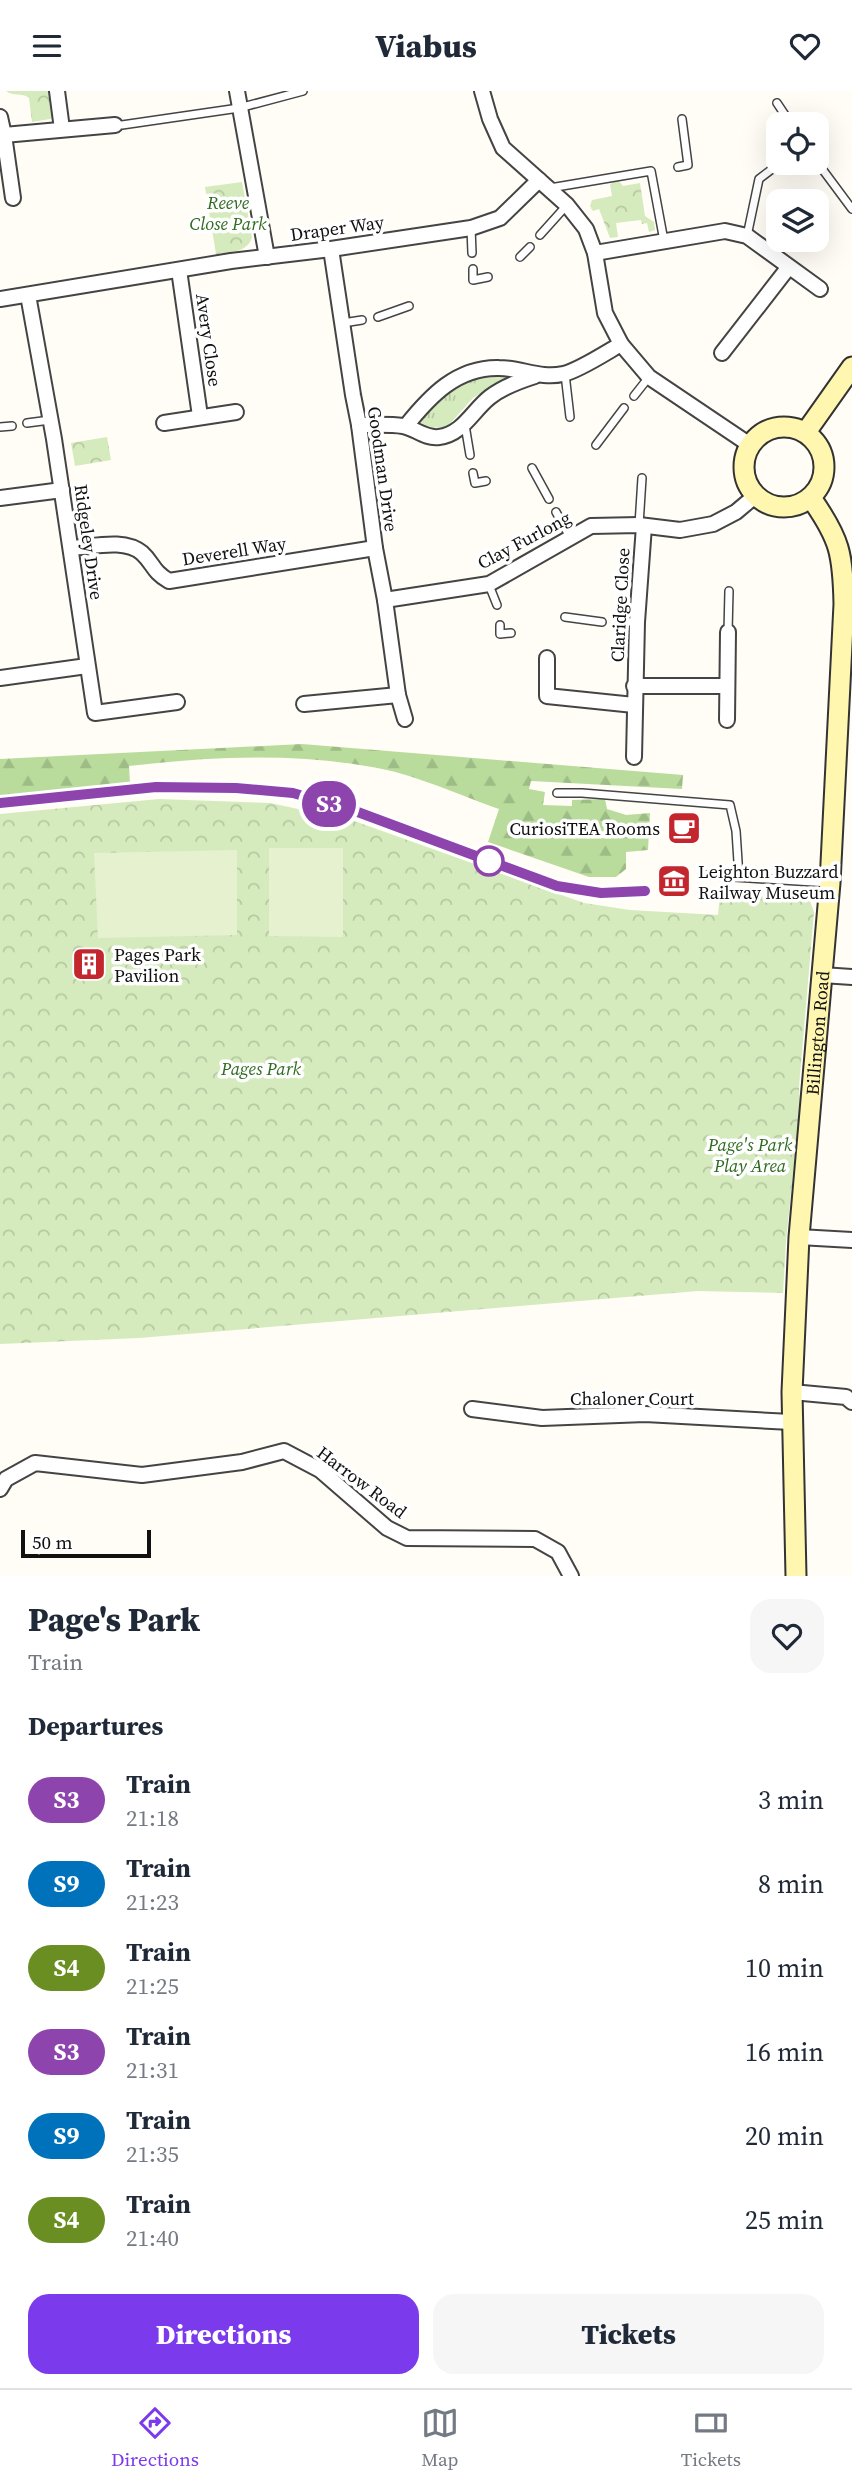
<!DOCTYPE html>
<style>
body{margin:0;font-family:"Source Serif 4",serif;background:#f6f6f7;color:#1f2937;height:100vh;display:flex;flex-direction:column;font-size:26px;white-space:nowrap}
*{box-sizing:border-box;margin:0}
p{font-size:23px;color:#747a83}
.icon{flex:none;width:38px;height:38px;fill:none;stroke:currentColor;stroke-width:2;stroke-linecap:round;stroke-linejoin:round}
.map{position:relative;height:1485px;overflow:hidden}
.side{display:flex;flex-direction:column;background:#fff;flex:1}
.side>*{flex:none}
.badge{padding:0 14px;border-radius:23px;font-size:24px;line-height:46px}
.controls{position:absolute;left:766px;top:21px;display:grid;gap:14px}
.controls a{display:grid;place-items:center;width:63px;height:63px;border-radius:14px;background:#fff;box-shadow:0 7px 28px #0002;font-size:35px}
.scale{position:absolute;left:21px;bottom:18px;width:130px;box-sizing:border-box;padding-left:7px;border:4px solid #111;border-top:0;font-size:19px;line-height:24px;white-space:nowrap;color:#111;-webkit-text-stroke:5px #fff;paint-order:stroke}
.map>.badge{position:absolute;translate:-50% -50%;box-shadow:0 0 0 4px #fff}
h2{padding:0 28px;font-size:26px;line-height:63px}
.round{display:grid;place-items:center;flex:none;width:74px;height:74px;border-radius:21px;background:#f6f6f7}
.overview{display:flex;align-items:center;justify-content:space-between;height:119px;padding:0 28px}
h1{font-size:33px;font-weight:800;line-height:52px}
.button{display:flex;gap:14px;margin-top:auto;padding:14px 28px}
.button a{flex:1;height:80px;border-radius:21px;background:#7c3aed;color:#fff;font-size:28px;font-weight:800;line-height:80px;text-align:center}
.button a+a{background:#f6f6f7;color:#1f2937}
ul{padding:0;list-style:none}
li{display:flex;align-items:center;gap:21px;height:84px;padding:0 28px}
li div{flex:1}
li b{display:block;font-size:26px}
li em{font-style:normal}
li .badge{min-width:77px;font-weight:700;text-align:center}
header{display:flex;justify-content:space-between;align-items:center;height:91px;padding:0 28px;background:#fff;font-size:32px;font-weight:800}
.menu{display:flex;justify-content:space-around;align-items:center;height:98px;border-top:2px solid #e0e1e3;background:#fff;font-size:19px;color:#747a83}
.menu a{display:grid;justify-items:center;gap:4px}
.menu .current{color:#7c3aed}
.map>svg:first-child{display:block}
.grass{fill:url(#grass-tufts)}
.forest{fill:url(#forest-firs)}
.park{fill:url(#park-crowns)}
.pitch{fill:#e6f2cf}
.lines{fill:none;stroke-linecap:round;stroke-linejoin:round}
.lane-casing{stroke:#444;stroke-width:10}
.street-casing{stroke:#444;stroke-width:18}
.secondary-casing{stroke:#333;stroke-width:23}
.lane{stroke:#fff;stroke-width:7}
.street{stroke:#fff;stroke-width:14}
.secondary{stroke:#fff6b0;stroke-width:19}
.rail{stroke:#c4262e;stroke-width:5}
.line-casing{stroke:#fff;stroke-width:16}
.line{stroke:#8e44ad;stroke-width:10}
.stop-dot{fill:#fff;stroke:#8e44ad;stroke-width:3.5}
.labels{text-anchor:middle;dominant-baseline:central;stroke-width:7;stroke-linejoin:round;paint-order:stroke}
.park-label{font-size:18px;font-style:italic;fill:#2f6b1f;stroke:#fff}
.street-label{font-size:18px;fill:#111;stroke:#fff}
.poi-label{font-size:18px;fill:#111;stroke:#fff;text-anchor:start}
</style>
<header><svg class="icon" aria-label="menu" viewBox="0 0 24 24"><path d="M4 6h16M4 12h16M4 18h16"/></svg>Viabus<svg class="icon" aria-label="heart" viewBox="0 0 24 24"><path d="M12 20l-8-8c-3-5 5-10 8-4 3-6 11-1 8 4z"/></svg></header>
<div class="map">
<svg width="852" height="1485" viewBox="0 0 852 1485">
<defs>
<pattern id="grass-tufts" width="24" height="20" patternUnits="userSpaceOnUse" patternTransform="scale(1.75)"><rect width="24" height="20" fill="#d5ebbd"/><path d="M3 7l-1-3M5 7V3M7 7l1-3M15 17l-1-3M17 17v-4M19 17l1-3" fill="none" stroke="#b6c8a1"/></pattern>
<pattern id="forest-firs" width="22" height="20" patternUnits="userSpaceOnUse" patternTransform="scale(1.75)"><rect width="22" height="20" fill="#b9dc9c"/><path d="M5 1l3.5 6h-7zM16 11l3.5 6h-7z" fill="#9ebc85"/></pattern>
<pattern id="park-crowns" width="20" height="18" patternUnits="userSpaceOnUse" patternTransform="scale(1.75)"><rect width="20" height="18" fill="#d5ebbd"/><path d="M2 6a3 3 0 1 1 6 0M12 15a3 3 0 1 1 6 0" fill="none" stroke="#b6c8a1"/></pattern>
</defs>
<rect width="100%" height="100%" fill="#fffdf5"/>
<path class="grass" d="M508 285 473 307 447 336 425 337 420 329C454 297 459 287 508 285Z"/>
<path class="forest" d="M302 653 683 684 682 698 531 690 529 698 545 701 543 714 572 715V709L605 708 607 718 626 724 650 722 648 759 626 761V778L616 786H589L488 751 499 718C465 706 422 687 387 679 302 661 215 665 129 675L130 692 0 706V668Z"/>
<g class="park">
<path d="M6 0H52L56 27 32 31 29 7C22 1 13 6 6 0Z"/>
<polygon points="618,89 623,95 640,92 645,125 654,131 655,139 649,141 647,132 642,133 641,129 616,132 618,146 610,147 599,118 593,120 590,115 592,109 612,105 610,93"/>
<path d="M242 91 252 147C246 162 230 161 216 163L205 96Z"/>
<polygon points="107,346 111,369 75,375 71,352"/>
<polygon points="159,708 270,712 354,730 584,812 630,819 718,824 720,803 801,807 810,810 814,821 799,996 800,1015 786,1150 783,1202 698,1200 139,1247 0,1253 0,723"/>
</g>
<g class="pitch">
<polygon points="269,757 343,757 343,846 269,845"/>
<polygon points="237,759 237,844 98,847 94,762"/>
</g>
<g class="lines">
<g class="lane-casing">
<g id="lane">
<polyline points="777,12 791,33"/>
<polyline points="122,34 239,17 303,0"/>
<polyline points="817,71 852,118"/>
<polyline points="678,76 688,74 682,28"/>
<polyline points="550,97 651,80 664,150"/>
<polyline points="471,137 472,162"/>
<polyline points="540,144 567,114"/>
<polyline points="747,145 759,88 780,72"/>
<polyline points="520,166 530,156"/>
<polyline points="473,178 473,189 488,186"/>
<polyline points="378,226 409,215"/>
<polyline points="343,232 362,229"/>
<polyline points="565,283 570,326"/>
<polyline points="634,305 649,286"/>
<polyline points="27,332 50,329"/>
<polyline points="465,334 470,364"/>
<polyline points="0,336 12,335"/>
<polyline points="596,354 624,317"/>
<polyline points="532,377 549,408"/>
<polyline points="473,382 475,392 486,390"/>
<polyline points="556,421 570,446"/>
<polyline points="639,434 642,387"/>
<polyline points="489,494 497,514"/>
<polyline points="565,526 602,531"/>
<polyline points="619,531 637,531"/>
<polyline points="500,534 500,543 511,542"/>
<polyline points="728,541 729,500"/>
<polyline points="557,702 582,702 730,714 736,740 739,786"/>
<polyline points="703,784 829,792"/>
</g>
</g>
<g class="street-casing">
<g id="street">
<polyline points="57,0 62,38"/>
<polyline points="237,0 267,166"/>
<polyline points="482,0 490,28 503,57 567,114 586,138 595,162 605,222 621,253 649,286 750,354"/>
<polyline points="0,26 4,44 115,34"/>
<polyline points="4,44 13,107"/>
<polyline points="331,158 353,304 359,334 375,457 385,509 398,604 405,628"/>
<polyline points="595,162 725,140 747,145 820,198"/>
<polyline points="179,179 200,325"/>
<polyline points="28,204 54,348 95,622 177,611"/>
<polyline points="0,208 231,170 331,158 471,137 500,127 539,89"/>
<polyline points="722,262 788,177"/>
<polyline points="164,332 236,321"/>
<path d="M359 334C373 334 389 333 403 335 415 337 425 348 439 346 463 343 473 319 490 306 503 296 519 290 535 285"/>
<path d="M406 335C430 305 457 276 499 277 521 277 541 288 563 283 578 280 607 261 621 253"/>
<polyline points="0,407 62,399"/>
<path d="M71 457C93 456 124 447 142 462 154 473 152 480 169 490L375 457"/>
<polyline points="385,509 489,493 591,435 639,434 680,439 713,433 736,421 755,405"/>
<polyline points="547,567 547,605 634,614"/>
<polyline points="0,587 87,575"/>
<polyline points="634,595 727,595"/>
<polyline points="304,613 398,604"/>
<polyline points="727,629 728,541"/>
<polyline points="634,666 637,531 644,435"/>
<polyline points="822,884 852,886"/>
<polyline points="799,1146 852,1149"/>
<polyline points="792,1301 846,1306 852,1311"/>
<polyline points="472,1318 542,1327 645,1323 791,1331"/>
<polyline points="0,1398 6,1388 35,1372 142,1384 242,1371 284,1360 320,1379 387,1437 407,1447 535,1448 558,1461 571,1485"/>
</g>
</g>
<g class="secondary-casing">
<g id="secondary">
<circle cx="784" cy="376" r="40"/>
<polyline points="806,341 852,276"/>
<path id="s1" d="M796 1485 792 1301 799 1146 830 792 844 513C843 463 840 448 811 407"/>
</g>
</g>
<use href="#lane" class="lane"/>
<use href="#street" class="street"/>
<use href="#secondary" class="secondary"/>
<polyline class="rail" points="0,712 156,696 236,697 293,702 355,720 557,795 601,802 645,800"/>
</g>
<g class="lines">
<g class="line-casing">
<polyline id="line" points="0,712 156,696 236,697 293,702 355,720 557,795 601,802 645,800"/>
</g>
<use href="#line" class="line"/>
</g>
<defs>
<g id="cafe-square" transform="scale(1.75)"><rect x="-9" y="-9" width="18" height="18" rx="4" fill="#c4262e" stroke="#fff"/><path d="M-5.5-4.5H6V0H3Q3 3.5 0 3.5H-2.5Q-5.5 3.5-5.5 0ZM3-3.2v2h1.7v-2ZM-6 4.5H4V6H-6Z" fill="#fff"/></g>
<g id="museum-square" transform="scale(1.75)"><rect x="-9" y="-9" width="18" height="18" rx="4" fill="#c4262e" stroke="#fff"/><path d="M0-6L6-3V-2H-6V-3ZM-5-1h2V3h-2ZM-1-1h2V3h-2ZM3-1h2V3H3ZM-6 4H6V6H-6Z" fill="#fff"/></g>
<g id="building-square" transform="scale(1.75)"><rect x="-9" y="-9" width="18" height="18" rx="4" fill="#c4262e" stroke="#fff"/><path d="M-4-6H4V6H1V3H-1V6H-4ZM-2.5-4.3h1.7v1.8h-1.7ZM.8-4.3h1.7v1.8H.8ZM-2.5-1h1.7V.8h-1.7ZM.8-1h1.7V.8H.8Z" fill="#fff"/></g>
</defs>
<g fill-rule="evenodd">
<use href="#cafe-square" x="684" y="737"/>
<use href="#museum-square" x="674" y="790"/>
<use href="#building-square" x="89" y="873"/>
</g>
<circle class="stop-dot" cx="489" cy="770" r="14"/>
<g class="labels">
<g class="park-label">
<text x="228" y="111">Reeve<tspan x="228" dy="21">Close Park</tspan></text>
<text x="261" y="977">Pages Park</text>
<text x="750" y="1053">Page's Park<tspan x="750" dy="21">Play Area</tspan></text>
</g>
<g class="street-label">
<text transform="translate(337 137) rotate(-8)">Draper Way</text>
<text transform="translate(209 249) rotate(82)">Avery Close</text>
<text transform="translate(383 378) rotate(82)">Goodman Drive</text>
<text transform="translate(524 449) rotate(-28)">Clay Furlong</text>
<text transform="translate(89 451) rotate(82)">Ridgeley Drive</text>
<text transform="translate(234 460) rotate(-9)">Deverell Way</text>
<text transform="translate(620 514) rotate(-87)">Claridge Close</text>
<text stroke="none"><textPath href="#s1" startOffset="544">Billington Road</textPath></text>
<text x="632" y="1307">Chaloner Court</text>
<text transform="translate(362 1391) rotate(37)">Harrow Road</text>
</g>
<g class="poi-label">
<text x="660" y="737" text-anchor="end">CuriosiTEA Rooms</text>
<text x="698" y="780">Leighton Buzzard<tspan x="698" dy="21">Railway Museum</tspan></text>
<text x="114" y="863">Pages Park<tspan x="114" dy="21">Pavilion</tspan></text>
</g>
</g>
</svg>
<div class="controls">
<a><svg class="icon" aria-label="locate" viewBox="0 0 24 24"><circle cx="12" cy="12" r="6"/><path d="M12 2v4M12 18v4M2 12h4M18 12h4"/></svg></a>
<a><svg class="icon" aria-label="layers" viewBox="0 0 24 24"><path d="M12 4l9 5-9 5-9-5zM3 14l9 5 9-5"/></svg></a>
</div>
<div class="scale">50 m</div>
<b class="badge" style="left:329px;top:713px;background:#8e44ad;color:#fff">S3</b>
</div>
<section class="side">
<div class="overview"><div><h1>Page's Park</h1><p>Train</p></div><a class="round"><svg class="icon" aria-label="heart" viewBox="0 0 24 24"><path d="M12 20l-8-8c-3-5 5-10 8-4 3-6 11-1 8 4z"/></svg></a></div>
<h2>Departures</h2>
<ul>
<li><span class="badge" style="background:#8e44ad;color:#fff">S3</span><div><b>Train</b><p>21:18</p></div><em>3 min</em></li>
<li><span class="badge" style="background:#0072bc;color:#fff">S9</span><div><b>Train</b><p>21:23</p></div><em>8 min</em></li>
<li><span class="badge" style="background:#6b8e23;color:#fff">S4</span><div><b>Train</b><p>21:25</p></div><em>10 min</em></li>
<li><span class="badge" style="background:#8e44ad;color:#fff">S3</span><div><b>Train</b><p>21:31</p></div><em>16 min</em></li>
<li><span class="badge" style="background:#0072bc;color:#fff">S9</span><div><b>Train</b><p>21:35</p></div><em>20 min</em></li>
<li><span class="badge" style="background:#6b8e23;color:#fff">S4</span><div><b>Train</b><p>21:40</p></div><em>25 min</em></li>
</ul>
<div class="button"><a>Directions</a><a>Tickets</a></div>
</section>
<nav class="menu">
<a class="current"><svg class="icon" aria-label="directions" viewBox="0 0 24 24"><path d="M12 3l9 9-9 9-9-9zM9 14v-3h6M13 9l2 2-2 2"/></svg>Directions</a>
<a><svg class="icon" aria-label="map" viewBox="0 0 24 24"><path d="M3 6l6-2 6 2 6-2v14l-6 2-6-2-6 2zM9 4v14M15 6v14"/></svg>Map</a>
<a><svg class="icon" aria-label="tickets" viewBox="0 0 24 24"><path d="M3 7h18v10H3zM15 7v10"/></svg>Tickets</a>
</nav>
